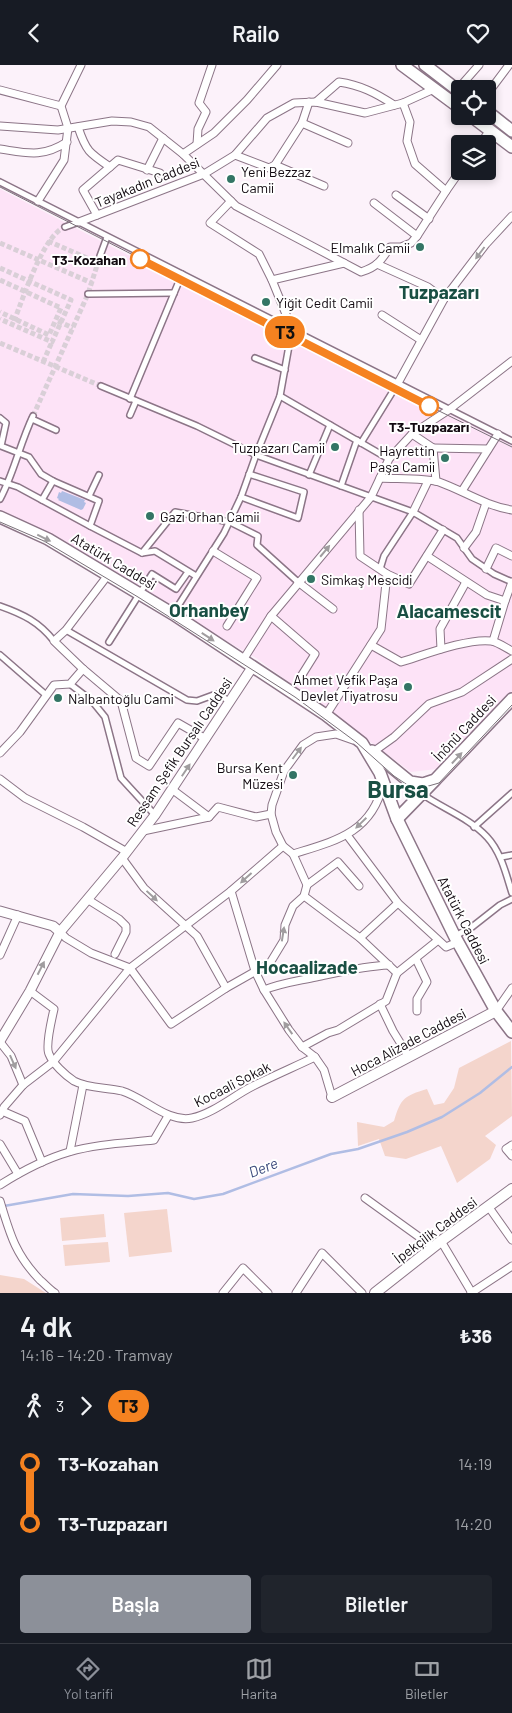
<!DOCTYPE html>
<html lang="tr">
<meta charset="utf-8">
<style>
body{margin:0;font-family:Barlow,sans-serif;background:#20242c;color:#f1f3f6;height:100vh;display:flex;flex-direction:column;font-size:19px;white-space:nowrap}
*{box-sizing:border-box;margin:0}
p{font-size:16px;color:#9ea1a6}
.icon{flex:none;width:28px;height:28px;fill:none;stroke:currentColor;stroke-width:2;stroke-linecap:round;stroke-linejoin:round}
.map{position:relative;height:1228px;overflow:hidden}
.side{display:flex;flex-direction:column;background:#171b24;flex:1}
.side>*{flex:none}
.badge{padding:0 10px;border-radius:16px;font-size:18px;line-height:32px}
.buttons{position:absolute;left:451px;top:15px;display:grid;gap:10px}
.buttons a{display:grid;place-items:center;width:45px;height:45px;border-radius:5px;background:#171b24;box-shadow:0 2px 8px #0003;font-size:25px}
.map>.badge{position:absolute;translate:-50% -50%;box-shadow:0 0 0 2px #fff}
.legs{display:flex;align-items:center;gap:8px;height:55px;padding:0 20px;font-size:16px}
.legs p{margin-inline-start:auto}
.summary{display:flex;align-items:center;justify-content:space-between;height:85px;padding:0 20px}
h1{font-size:28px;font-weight:600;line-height:38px}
.button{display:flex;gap:10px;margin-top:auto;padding:10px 20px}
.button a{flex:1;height:58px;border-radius:5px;background:#8c9099;color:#fff;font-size:20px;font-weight:600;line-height:58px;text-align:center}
.button a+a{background:#20242c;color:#f1f3f6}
ul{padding:0 20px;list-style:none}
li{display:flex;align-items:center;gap:18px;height:60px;font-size:19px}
li i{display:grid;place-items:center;width:8px;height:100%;margin:0 6px;background:currentColor}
li i::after{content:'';width:12px;height:12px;margin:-6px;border:4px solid;border-radius:50%;background:#171b24}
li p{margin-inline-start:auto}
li:first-child i{background:linear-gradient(#0000 50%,currentColor 0)}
li:last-child i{background:linear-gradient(currentColor 50%,#0000 0)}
header{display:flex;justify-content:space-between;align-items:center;height:65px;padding:0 20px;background:#171b24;font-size:22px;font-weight:600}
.menu{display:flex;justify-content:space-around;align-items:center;height:70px;border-top:1px solid #363941;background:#171b24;font-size:14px;color:#9ea1a6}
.menu a{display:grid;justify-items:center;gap:2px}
.menu .on{color:#8c9099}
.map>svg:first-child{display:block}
.built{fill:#fde3f7}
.green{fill:#f4d5cc}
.water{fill:#b0bde4}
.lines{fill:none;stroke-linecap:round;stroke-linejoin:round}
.stream{stroke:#b0bde4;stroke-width:2.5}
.pedestrian-tunnel{stroke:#d9cfd7;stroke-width:5;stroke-dasharray:5 2.5;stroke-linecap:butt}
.pedestrian-casing{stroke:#8c7587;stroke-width:8}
.minor-casing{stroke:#8c7587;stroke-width:9}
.tertiary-casing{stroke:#8c7587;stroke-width:11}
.secondary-casing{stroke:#8c7587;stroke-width:12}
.primary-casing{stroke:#8c7587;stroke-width:14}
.pedestrian{stroke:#fff;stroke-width:5}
.minor{stroke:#fff;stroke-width:7}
.tertiary{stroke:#fff;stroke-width:9}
.secondary{stroke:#fff;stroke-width:10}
.primary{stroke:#fff;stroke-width:11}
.tram{stroke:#7a7179;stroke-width:1}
.oneway{fill:#a09d9f}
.line-1-casing{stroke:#fff;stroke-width:11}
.line-1{stroke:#f58220;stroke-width:8}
.poi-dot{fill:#337565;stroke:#fff;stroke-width:2}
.stop-1-dot{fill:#fff;stroke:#f58220;stroke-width:2.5}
.labels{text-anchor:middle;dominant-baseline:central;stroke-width:4;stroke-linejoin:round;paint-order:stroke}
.poi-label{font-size:14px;fill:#110910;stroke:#fff;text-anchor:start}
.street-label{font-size:14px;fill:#110910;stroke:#fff}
.stop-label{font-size:14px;font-weight:bold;fill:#110910;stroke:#fff;text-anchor:end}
.water-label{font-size:15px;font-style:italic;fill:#3a497b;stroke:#fff}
.district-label{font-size:19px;font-weight:bold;fill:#194f43;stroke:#fff}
.town-label{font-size:24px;font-weight:bold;fill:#194f43;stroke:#fff}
</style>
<header><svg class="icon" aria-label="back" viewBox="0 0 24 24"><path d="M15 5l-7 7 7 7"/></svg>Railo<svg class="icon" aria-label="heart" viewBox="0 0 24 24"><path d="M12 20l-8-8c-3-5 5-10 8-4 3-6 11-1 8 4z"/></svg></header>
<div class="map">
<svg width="512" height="1228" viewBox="0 0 512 1228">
<rect width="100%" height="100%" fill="#fcf2fa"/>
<polygon class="built" points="0,124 116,184 512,380 512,626 437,704 411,707 256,593 0,446"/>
<g class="green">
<path d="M511 976 512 1051 485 1071 496 1080 490 1094 457 1118 441 1081 406 1094 385 1091 379 1074 358 1081 357 1057 384 1062 394 1056C401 1033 404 1031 427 1024L434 1040 444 1038 454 1023 459 1003Z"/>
<polygon points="167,1144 172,1187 129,1192 124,1148"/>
<polygon points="104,1149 106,1172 62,1176 60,1153"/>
<polygon points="108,1177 110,1197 65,1201 63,1180"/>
<polygon points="0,1210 24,1214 46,1228 0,1228"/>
</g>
<polygon class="water" points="62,426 85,435 84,437 86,438 83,444 81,445 58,435 59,434 57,433 59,427 61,428"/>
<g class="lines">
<polyline class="stream" points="4,1141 73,1129 128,1131 168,1128 194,1134 223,1129 331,1089 358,1084 407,1067 442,1052 480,1028 512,1002"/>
<g class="pedestrian-tunnel">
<polyline points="48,176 98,198"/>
<polyline points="0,178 92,218"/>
<polyline points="0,203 71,235 52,277 0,254"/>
<polyline points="0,215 61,243 49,270 0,247"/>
<path d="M14 256C23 234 43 170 65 162"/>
<polyline points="58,256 73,263"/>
<polyline points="0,278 101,321"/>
<polyline points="43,297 52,277"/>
<polyline points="33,351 88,229 100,191"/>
</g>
<g class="pedestrian-casing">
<g id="pedestrian">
<polyline points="0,117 512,376"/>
<polyline points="65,162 79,157"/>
<polyline points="100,191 107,172"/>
<polyline points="88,229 174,228"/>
<polyline points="255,293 285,305"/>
<polyline points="101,321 197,361 256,390 413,447 457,473 472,494 494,509 512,517"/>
<polyline points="280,331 389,394"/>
<polyline points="130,334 182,209"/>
<polyline points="130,350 136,336"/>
<polyline points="0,353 6,358 1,381 29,392 41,409 53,416 99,436 90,461 142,488 155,486 196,511"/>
<polyline points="32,354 56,365"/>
<polyline points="361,378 398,318"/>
<polyline points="309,410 330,360"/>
<polyline points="0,416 18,422 90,461"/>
<polyline points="341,421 357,375"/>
<polyline points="89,431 99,410"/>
<polyline points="241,432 298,453 304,427 249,409"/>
<path d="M0 434C14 408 20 378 33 351"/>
<polyline points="42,435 53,416"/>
<polyline points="142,488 175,447 230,457 258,471 257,480 298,517"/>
<polyline points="380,504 384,491 413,447"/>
<path d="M0 541C23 549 39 557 54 576"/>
<polyline points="173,549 224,468 241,432 256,390 280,331 292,264"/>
<polyline points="66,565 187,635 197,636 216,629 230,636"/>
<polyline points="109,577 152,509 176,524 188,507"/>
<polyline points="0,590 46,630"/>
<polyline points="70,619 92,636 105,652 121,713 155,750"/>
<path d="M422 729C442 743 471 754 487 772 501 787 506 809 512 828"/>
<polyline points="474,762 512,728"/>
<polyline points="501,792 512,790"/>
<polyline points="455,871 472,862 500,840 512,834"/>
</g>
</g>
<g class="minor-casing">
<g id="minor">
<polyline points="0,25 61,41"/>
<polyline points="457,25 479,0"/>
<polyline points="488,28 509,0"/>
<path d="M316 37 339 17C360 20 376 28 394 40"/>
<polyline points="403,38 410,57 407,76 415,99 446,126"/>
<polyline points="302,58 348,78"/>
<path d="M0 61 58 65 112 56 131 57 149 62 183 89 236 141 361 207C377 202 381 196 390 182H401L411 178 417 171 446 126 460 106"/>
<path d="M78 62C86 86 89 88 110 102"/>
<polyline points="197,79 198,64 206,47 199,38 212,0"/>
<polyline points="480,79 490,65"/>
<path d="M0 84C27 88 42 93 67 77"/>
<polyline points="183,89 214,68 247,35 277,0"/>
<polyline points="235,90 269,103 275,100 302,58 309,37"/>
<polyline points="275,100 324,121"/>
<polyline points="147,105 163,73"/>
<polyline points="396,130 429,154"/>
<polyline points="38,136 64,95 68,63 61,41 81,0"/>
<polyline points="231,136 210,158 259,189 272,215 292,264"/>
<polyline points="374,138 417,171"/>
<polyline points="97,150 83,125 118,95 160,108"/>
<polyline points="79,157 204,109 235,90 267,53 294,38 316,37 365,48 403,38 434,24"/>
<polyline points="377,199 428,222 444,234"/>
<polyline points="272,215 344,198"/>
<polyline points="382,250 421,275"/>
<polyline points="398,318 444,234 486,179 512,151"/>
<polyline points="412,369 433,383 436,416"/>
<polyline points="433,383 488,384"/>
<path d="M380 413C397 414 425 413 439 417 464 426 486 441 512 445"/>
<polyline points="462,426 498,369"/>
<polyline points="413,447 428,416"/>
<polyline points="464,483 476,467 486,438"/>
<polyline points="213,486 257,513 227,561"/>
<polyline points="427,491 487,530 505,536 493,576"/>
<polyline points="486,504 496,483 512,491"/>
<polyline points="387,509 409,519 443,465"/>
<polyline points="108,510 66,565 54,576 83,604 121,636 136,693 149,701 178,658 206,674"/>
<polyline points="298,517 333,544"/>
<polyline points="505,536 512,517"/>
<polyline points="271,551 315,589 300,613"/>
<path d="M371 580 401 597C424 590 468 573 491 576 498 577 506 583 512 586"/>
<polyline points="441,584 440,564 466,517"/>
<polyline points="243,595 271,551 371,432 389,394 412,369 450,344 512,296"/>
<polyline points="326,650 381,564 387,509 360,491 359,445"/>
<path d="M353 675 336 669 316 672 303 680 284 706 272 740 271 749 276 767 283 781 293 789C335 776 372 768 383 719"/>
<polyline points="373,687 394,672 429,639 462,627 512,594"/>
<polyline points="0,688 20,667 54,620 70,619 83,604"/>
<polyline points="0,714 25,733 83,762 127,787"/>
<polyline points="173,725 209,752"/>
<polyline points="143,766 209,752 218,742 256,752 271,749"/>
<polyline points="347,770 398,838 446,882 458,877"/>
<polyline points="122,793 144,823 197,871 226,923"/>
<polyline points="307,820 338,797 359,821"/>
<polyline points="231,826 255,906 264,925 289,965 302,982 315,992 324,1005 332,1032"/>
<polyline points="304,831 360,873 397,908"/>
<polyline points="87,834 119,854 126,861 126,867 115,889"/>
<polyline points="60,867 66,873 91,888 130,903 171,959 226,923 270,898 284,875 285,860 293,841 304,831 307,820 293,789"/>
<polyline points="360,873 398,838"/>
<polyline points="0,890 18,850"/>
<polyline points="416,894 427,917 417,934 417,946"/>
<path d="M264 925C281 918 298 916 316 912 340 907 364 901 389 900"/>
<path d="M30 926 54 944C52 953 45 981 49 989 53 999 65 1010 74 1016 89 1024 107 1022 122 1026 145 1033 168 1058 192 1053 214 1048 233 1031 253 1021 273 1011 294 1002 315 992"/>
<polyline points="380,939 393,966 409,992"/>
<polyline points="496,946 512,923"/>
<polyline points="0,977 11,991 23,1020"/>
<polyline points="302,982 328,968 338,965 386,936 397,908 437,876"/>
<polyline points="2,1046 25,1056 42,1097"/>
<polyline points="0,1050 4,1042 23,1020 53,997 130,903 231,826 283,781"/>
<polyline points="0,1079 18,1109"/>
<polyline points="512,1080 506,1084 512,1091"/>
<polyline points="70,1086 83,1020"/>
<path d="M0 1120C22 1106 45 1094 69 1087 96 1079 126 1078 154 1075L168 1051"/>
<polyline points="365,1133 433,1182"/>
<path d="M0 1136C10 1169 15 1189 40 1215 45 1219 49 1224 55 1228"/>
<polyline points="488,1141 512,1175"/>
<polyline points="441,1176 472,1228"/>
<polyline points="223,1228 243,1203 268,1228"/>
<polyline points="296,1228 322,1188 362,1228"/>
<polyline points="471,1228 512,1201"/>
</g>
</g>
<g class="tertiary-casing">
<g id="tertiary">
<polyline points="0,846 53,861 60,867"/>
<polyline points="0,976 30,926 60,867 122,793 155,750 253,601"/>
</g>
</g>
<g class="secondary-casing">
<g id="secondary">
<polyline points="332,1032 496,946"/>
<polyline points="375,1228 441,1176 512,1124"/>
</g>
</g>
<g class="primary-casing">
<g id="primary">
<polyline points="402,0 460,43"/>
<polyline points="425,0 460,27"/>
<polyline points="488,47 512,66"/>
<polyline points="471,51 512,82"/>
<polyline points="0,452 48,474 173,549 326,650 362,678 380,708 397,754 455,872 496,946 512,967"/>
<polyline points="372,686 410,717 423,719 435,715 512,634"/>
<polyline points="397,754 434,716"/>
</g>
</g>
<use href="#pedestrian" class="pedestrian"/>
<use href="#minor" class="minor"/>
<use href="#tertiary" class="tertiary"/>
<use href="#secondary" class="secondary"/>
<use href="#primary" class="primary"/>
<g class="tram">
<polyline points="0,122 429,341 512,382"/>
<polyline points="0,457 44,476 138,532 295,632 356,677 394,711 409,721 418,724 439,718 512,640"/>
</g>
</g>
<defs><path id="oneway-solid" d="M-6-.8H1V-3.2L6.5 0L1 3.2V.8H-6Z" transform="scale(1.25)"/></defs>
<g class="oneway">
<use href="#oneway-solid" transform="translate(480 188) rotate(127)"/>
<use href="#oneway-solid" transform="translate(44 473) rotate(26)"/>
<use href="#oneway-solid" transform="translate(325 486) rotate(-50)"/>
<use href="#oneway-solid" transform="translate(208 572) rotate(33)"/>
<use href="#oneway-solid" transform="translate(297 688) rotate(-53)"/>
<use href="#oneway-solid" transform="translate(457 693) rotate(-47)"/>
<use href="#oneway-solid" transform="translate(186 705) rotate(-56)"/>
<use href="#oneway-solid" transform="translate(361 758) rotate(136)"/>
<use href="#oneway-solid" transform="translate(246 813) rotate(138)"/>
<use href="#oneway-solid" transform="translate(152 831) rotate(43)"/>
<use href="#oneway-solid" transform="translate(283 869) rotate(-81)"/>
<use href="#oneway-solid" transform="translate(41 903) rotate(-63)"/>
<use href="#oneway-solid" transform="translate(288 963) rotate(-125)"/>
<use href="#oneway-solid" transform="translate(13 997) rotate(66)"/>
</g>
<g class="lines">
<g class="line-1-casing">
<polyline id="line-1" points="140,194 429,341"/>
</g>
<use href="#line-1" class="line-1"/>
</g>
<g class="poi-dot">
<circle cx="231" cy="114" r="5"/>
<circle cx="420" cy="182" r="5"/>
<circle cx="266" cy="237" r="5"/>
<circle cx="335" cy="382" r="5"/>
<circle cx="445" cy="393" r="5"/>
<circle cx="150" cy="451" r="5"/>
<circle cx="311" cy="514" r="5"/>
<circle cx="408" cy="622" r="5"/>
<circle cx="58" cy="633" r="5"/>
<circle cx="293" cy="710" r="5"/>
</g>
<g class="stop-1-dot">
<circle cx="140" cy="194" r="9"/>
<circle cx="429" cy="341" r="9"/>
</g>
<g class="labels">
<g class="poi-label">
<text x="241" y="106">Yeni Bezzaz<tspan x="241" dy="16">Camii</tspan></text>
<text x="410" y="182" text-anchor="end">Elmalık Camii</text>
<text x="276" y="237">Yiğit Cedit Camii</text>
<text x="325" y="382" text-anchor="end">Tuzpazarı Camii</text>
<text x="435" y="385" text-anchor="end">Hayrettin<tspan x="435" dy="16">Paşa Camii</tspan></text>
<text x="160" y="451">Gazi Orhan Camii</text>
<text x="321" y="514">Simkaş Mescidi</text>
<text x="398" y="614" text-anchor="end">Ahmet Vefik Paşa<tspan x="398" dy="16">Devlet Tiyatrosu</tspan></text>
<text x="68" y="633">Nalbantoğlu Cami</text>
<text x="283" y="702" text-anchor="end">Bursa Kent<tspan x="283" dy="16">Müzesi</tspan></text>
</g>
<g class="street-label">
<text transform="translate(147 117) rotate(-22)">Tayakadın Caddesi</text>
<text transform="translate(114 496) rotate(31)">Atatürk Caddesi</text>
<text transform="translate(464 663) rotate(-47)">İnönü Caddesi</text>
<text transform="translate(179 687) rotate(-56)">Ressam Şefik Bursalı Caddesi</text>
<text transform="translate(464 855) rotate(63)">Atatürk Caddesi</text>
<text transform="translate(408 977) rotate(-28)">Hoca Alizade Caddesi</text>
<text transform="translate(232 1019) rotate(-27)">Kocaali Sokak</text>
<text transform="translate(435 1165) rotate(-37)">İpekçilik Caddesi</text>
</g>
<g class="stop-label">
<text x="126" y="194">T3-Kozahan</text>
<text x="429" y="361" text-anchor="middle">T3-Tuzpazarı</text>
</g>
<g class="water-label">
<text transform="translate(263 1102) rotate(-21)">Dere</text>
</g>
<g class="district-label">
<text x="439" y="226">Tuzpazarı</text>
<text x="209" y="544">Orhanbey</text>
<text x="449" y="545">Alacamescit</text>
<text x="307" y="901">Hocaalizade</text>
</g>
<g class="town-label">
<text x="398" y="723">Bursa</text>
</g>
</g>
</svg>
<div class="buttons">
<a><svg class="icon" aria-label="locate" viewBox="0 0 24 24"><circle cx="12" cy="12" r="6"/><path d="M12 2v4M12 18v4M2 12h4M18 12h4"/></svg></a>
<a><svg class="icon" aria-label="layers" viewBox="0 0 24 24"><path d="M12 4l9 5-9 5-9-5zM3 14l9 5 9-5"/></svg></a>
</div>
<b class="badge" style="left:285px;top:267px;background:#f58220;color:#111">T3</b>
</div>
<section class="side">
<div class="summary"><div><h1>4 dk</h1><p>14:16 – 14:20 · Tramvay</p></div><b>₺36</b></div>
<div class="legs"><svg class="icon" aria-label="walk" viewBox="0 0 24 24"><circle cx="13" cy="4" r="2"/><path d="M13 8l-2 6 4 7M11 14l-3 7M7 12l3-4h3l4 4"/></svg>3<svg class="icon" aria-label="forward" viewBox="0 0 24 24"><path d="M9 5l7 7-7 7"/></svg><b class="badge" style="background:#f58220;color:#111">T3</b></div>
<ul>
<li><i style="color:#f58220"></i><b>T3-Kozahan</b><p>14:19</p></li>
<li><i style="color:#f58220"></i><b>T3-Tuzpazarı</b><p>14:20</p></li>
</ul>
<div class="button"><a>Başla</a><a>Biletler</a></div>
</section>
<nav class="menu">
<a class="on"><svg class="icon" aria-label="directions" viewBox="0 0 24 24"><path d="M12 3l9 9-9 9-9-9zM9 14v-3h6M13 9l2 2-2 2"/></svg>Yol tarifi</a>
<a><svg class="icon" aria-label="map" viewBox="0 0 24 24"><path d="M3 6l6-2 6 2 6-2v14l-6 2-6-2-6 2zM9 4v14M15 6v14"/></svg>Harita</a>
<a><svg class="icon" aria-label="tickets" viewBox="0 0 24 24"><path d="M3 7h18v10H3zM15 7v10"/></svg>Biletler</a>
</nav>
